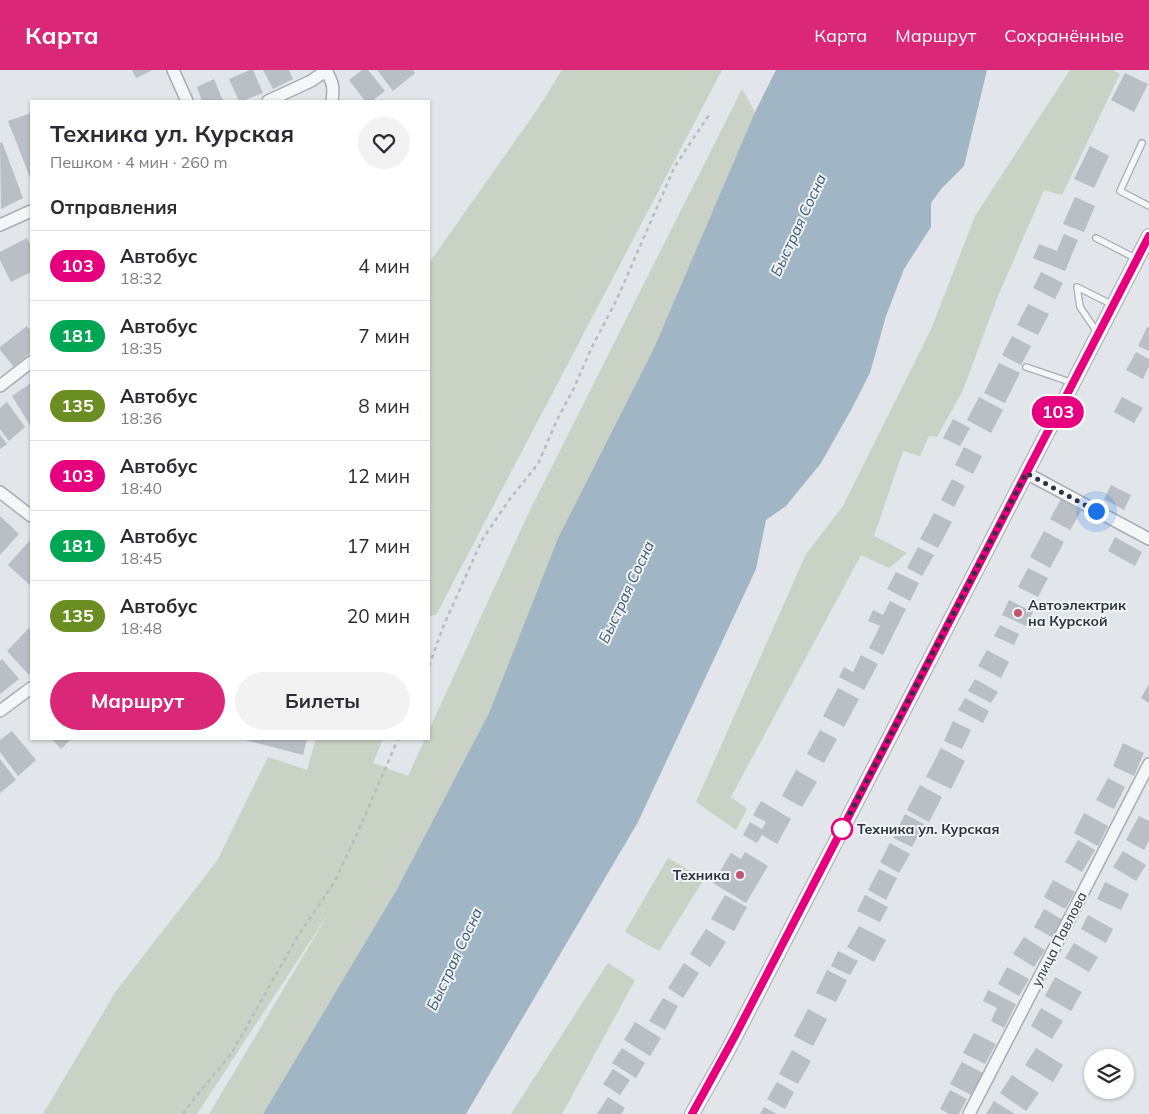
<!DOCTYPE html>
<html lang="ru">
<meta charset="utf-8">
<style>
body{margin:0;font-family:Mulish,sans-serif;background:#f2f2f3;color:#2b2b33;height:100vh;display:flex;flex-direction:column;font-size:19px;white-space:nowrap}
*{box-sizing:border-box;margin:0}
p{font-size:16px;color:#7c7c81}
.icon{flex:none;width:28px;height:28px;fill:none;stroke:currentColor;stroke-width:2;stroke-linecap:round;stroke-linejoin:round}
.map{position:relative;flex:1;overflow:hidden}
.drawer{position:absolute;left:30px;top:30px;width:400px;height:640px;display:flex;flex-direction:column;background:#fff;border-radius:0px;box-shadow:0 1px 4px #0004}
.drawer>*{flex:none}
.badge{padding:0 10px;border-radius:16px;font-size:18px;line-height:32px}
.fabs{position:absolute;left:1084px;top:979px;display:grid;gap:10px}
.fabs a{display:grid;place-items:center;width:50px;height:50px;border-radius:50%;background:#fff;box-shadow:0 1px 4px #0004;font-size:25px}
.you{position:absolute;width:25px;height:25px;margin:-12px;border:4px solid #fff;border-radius:50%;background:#1a73e8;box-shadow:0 0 0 8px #1a73e833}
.map>.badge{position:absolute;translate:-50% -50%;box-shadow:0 0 0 2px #fff}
h2{padding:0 20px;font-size:19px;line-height:45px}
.round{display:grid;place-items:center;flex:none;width:52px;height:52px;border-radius:26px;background:#f2f2f3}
.overview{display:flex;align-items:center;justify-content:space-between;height:85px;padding:0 20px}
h1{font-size:24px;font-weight:700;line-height:38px}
.cta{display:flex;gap:10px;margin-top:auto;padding:10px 20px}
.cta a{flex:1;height:58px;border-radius:30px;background:#db2777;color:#fff;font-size:20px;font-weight:700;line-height:58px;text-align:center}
.cta a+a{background:#f2f2f3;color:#2b2b33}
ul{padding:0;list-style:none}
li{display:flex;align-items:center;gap:15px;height:70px;padding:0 20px;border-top:1px solid #e1e1e2}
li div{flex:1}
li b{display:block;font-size:19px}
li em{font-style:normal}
li .badge{min-width:55px;font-weight:700;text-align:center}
header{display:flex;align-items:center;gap:30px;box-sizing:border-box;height:70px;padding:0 25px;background:#db2777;color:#fff}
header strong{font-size:24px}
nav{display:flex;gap:28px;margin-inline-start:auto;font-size:18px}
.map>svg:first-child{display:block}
.green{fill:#c9d2c4}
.water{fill:#a1b6c5}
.building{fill:#babfc5}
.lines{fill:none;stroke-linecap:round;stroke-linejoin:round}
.service-casing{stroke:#a8adb3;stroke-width:8}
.minor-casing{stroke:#a8adb3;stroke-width:14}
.tertiary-casing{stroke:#a8adb3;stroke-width:16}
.path{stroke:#b8bcc0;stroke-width:2.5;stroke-dasharray:4 4;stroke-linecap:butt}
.service{stroke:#f4f6f8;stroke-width:5.5}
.minor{stroke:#f4f6f8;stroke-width:11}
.tertiary{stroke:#f4f6f8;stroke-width:14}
.line-casing{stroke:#fff;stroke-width:11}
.line{stroke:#e6007e;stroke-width:8}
.walk{stroke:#2c353f;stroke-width:5;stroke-dasharray:0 9}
.poi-dot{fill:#c15470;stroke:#f1f4f6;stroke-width:2}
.stop-dot{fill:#fff;stroke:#e6007e;stroke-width:2.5}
.labels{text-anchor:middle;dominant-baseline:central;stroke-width:4;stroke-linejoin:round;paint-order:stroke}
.poi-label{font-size:14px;font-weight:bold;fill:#2c353f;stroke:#f1f4f6;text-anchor:start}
.stop-label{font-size:14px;font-weight:bold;fill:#2c353f;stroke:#f1f4f6;text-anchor:start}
.street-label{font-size:14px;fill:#2c353f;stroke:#f1f4f6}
.water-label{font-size:15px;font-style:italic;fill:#3a576f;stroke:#f1f4f6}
</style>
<header>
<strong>Карта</strong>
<nav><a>Карта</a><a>Маршрут</a><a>Сохранённые</a></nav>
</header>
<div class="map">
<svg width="1149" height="1044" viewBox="0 0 1149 1044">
<rect width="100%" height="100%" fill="#e2e5e9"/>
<g class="green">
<polygon points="562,0 722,0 436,545 429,546 429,193 539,37"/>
<polygon points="1070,0 1113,0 1120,4 1062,125 1044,120 998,226 963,320 937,367 929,366 920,386 903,381 874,466 907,483 889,498 861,485 731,727 747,739 736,760 696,732 806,484 843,436 932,257 975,146"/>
<polygon points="742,19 755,42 654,278 558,468 489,643 397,819 263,1044 209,1044 330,841 197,1044 43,1044 116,921 217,791 268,687 307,700 316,669 383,669 373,693 408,706 425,669 429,669 429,660 529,442"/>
<polygon points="668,788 704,809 659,881 625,862"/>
<polygon points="608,893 635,910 562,1044 511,1044"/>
</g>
<polygon class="water" points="776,0 987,0 964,96 941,119 931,133 931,157 904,199 886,246 870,303 851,340 821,393 786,436 766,450 756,499 638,752 466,1044 263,1044 397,819 489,643 558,468 654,278 755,42"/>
<g class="building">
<polygon points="132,0 153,0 136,8"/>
<polygon points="250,0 253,0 263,23 242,31 239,31 229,9"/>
<polygon points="263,0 289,0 293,9 273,19"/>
<polygon points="362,0 368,0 385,21 372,31 365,31 349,10"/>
<polygon points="377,0 413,0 415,3 393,21"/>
<polygon points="1125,3 1148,14 1134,42 1111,30"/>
<polygon points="214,9 223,31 202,31 197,17"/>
<polygon points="31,43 31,110 8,51"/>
<polygon points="2,72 23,128 1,139 0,73"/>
<polygon points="1090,76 1109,86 1094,118 1074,109"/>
<polygon points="1075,127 1095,136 1084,162 1063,154"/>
<polygon points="1064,164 1078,170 1065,201 1033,188 1039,174 1057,181"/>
<polygon points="27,168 31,175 31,202 11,212 0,190 0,182"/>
<polygon points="1041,202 1063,213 1055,229 1033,218"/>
<polygon points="1028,234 1049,244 1038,265 1017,255"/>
<polygon points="27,256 31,262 31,282 14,297 0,280 0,277"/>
<polygon points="1147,257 1149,258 1149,281 1138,276"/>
<polygon points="1012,266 1031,276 1021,295 1002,285"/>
<polygon points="1136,282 1149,289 1149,296 1143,309 1126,300"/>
<polygon points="999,293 1020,303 1005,333 984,323"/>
<polygon points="31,313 31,357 12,326"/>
<polygon points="979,327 1003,340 991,363 967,350"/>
<polygon points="1122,327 1143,338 1134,353 1114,342"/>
<polygon points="7,332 25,357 9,371 0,359 0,338"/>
<polygon points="953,349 970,358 960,376 943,368"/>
<polygon points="0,365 7,374 0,379"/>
<polygon points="964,377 982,386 973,404 955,395"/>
<polygon points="952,409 965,416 954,437 941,430"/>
<polygon points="1111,415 1131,425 1124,440 1104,429"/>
<polygon points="1061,429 1081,441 1070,460 1050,449"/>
<polygon points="934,443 952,452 938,478 920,469"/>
<polygon points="0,446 19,464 0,485"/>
<polygon points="1044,461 1064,472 1050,498 1030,487"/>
<polygon points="1115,467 1142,482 1135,496 1108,481"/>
<polygon points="31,469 31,516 8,495"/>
<polygon points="918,477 934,485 922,506 907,498"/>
<polygon points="1028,498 1048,508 1038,527 1018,517"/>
<polygon points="896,502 919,513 910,531 887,519"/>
<polygon points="1009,530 1033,542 1026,556 1002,545"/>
<polygon points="890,531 906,539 883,585 869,578 880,556 868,551 873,540 883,545"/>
<polygon points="1000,555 1019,564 1014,575 994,566"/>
<polygon points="29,558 31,560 31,602 29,605 7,581"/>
<polygon points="987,580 1009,592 1001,608 978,596"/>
<polygon points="861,585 878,594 864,620 839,607 844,597 853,602"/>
<polygon points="2,589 19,609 0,624 0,591"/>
<polygon points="975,609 998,622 991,633 968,621"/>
<polygon points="1149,614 1149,633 1141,628"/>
<polygon points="838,618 859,629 844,657 823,646"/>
<polygon points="965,628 989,641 983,653 958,640"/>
<polygon points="953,651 971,660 962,679 944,671"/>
<polygon points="820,660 837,669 824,693 807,684"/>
<polygon points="12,661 36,690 18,706 0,682 0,670"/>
<polygon points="52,669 71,669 61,679"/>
<polygon points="241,669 307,669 303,685"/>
<polygon points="1123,673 1144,683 1134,706 1113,696"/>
<polygon points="941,678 965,691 951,719 926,707"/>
<polygon points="0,689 16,710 0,723"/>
<polygon points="796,700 817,712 802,737 782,726"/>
<polygon points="1108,708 1125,717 1114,739 1096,730"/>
<polygon points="920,715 942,727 929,752 907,740"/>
<polygon points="761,731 791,749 777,774 762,765 757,773 743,765 750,752 762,759 766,752 753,745"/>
<polygon points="1084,743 1108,756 1098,776 1074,763"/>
<polygon points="905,744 924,754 912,777 893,768"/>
<polygon points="1139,746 1149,751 1149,771 1144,780 1126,770"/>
<polygon points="1078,770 1095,780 1082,802 1065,792"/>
<polygon points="890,773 910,784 899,803 880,792"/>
<polygon points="1123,781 1146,795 1136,811 1113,797"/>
<polygon points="745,782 768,796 746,833 713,813 731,783 741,789"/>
<polygon points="879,799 897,808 886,830 868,820"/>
<polygon points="1053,810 1075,822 1065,839 1044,827"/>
<polygon points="1105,812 1129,824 1121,840 1097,829"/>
<polygon points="725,825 747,837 734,861 711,849"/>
<polygon points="865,825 888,837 880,852 857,841"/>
<polygon points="1044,839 1063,850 1053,868 1034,857"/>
<polygon points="1088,845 1113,859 1106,873 1081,859"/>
<polygon points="859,856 886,870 874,892 847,877"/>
<polygon points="706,859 726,872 710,897 690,884"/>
<polygon points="1024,867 1045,880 1034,897 1013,884"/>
<polygon points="1074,873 1098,887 1089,902 1065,888"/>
<polygon points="838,881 858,891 850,905 831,896"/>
<polygon points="684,893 699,903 683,928 668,918"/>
<polygon points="1007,897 1029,909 1019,926 998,914"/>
<polygon points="827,900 847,910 836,932 816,923"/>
<polygon points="1055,907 1082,922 1071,941 1045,926"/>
<polygon points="988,920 1016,934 1004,958 991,951 997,938 983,931"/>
<polygon points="663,928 678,936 665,960 649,951"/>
<polygon points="1041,938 1063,951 1052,969 1031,956"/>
<polygon points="808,939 827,949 813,976 794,966"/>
<polygon points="635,952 661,968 650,986 624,970"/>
<polygon points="974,963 996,974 985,994 963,983"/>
<polygon points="622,978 645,993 636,1008 612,993"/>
<polygon points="1036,978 1063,995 1053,1012 1025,995"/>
<polygon points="792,980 811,991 798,1014 779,1004"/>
<polygon points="962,992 983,1003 971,1025 950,1014"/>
<polygon points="613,999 630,1010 620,1025 603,1014"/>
<polygon points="1012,1005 1039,1023 1026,1041 1000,1023"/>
<polygon points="777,1012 794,1022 785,1039 767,1029"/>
<polygon points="950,1020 967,1029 959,1044 949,1044 940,1039"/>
<polygon points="608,1027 625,1038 621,1044 597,1044"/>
<polygon points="994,1031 1015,1044 986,1044"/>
<polygon points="764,1037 777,1044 760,1044"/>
</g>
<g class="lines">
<g class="service-casing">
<g id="service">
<polyline points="1142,73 1120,121 1149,136"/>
<polyline points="1096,168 1137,189"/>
<polyline points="1097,262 1080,237 1077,217 1113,235"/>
<polyline points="1026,297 1073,313"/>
</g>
</g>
<g class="minor-casing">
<g id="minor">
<polyline points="173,0 187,31"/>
<path d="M326 1C333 12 334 18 332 31"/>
<polyline points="268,31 311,11 327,0"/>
<polyline points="0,155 31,141"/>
<polyline points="0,316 31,292"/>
<polyline points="1026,403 1149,469"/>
<polyline points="0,422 31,446"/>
<polyline points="0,641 31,618"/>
<polyline points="969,1044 1149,694"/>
</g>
</g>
<g class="tertiary-casing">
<polyline id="tertiary" points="692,1044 727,982 1149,166"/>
</g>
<g class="path">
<polyline points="429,596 443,557 482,470 509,430 538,394 557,350 574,318 591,279 617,229 675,96 709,45"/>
<polyline points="183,1044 194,1029 231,984 299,864 334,813 357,764 398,669"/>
</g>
<use href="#service" class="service"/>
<use href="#minor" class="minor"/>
<use href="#tertiary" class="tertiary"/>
</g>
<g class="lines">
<g class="line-casing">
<polyline id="line" points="692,1044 736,964 1149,166"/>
</g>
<use href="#line" class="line"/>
<polyline class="walk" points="842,759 1026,403 1096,441"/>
</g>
<g class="poi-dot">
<circle cx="1018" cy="543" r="5"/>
<circle cx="740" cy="805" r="5"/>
</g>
<circle class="stop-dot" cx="842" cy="759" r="10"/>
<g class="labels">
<g class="poi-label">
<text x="1028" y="535">Автоэлектрик<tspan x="1028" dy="16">на Курской</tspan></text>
<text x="730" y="805" text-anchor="end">Техника</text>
</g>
<g class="stop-label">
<text x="857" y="759">Техника ул. Курская</text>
</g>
<g class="street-label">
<text transform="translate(1059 869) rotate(-63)">улица Павлова</text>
</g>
<g class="water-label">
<text transform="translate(798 155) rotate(-65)">Быстрая Сосна</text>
<text transform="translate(626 522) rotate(-65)">Быстрая Сосна</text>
<text transform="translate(454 889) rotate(-65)">Быстрая Сосна</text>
</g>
</g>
</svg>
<div class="fabs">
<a><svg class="icon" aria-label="layers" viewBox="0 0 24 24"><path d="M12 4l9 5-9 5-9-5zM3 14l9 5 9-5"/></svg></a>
</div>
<div class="you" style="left:1096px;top:441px"></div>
<b class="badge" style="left:1058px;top:342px;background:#e6007e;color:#fff">103</b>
<section class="drawer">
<div class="overview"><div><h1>Техника ул. Курская</h1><p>Пешком · 4 мин · 260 m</p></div><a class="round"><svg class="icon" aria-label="heart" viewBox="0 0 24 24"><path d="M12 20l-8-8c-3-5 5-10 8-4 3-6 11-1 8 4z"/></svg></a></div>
<h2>Отправления</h2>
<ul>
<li><span class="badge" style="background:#e6007e;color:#fff">103</span><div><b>Автобус</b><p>18:32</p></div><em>4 мин</em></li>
<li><span class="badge" style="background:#00a651;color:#fff">181</span><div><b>Автобус</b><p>18:35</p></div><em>7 мин</em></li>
<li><span class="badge" style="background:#6b8e23;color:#fff">135</span><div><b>Автобус</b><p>18:36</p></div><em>8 мин</em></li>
<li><span class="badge" style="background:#e6007e;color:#fff">103</span><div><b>Автобус</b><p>18:40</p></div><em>12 мин</em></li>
<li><span class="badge" style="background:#00a651;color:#fff">181</span><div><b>Автобус</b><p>18:45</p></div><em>17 мин</em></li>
<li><span class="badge" style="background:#6b8e23;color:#fff">135</span><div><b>Автобус</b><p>18:48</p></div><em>20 мин</em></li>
</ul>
<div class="cta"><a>Маршрут</a><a>Билеты</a></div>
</section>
</div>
